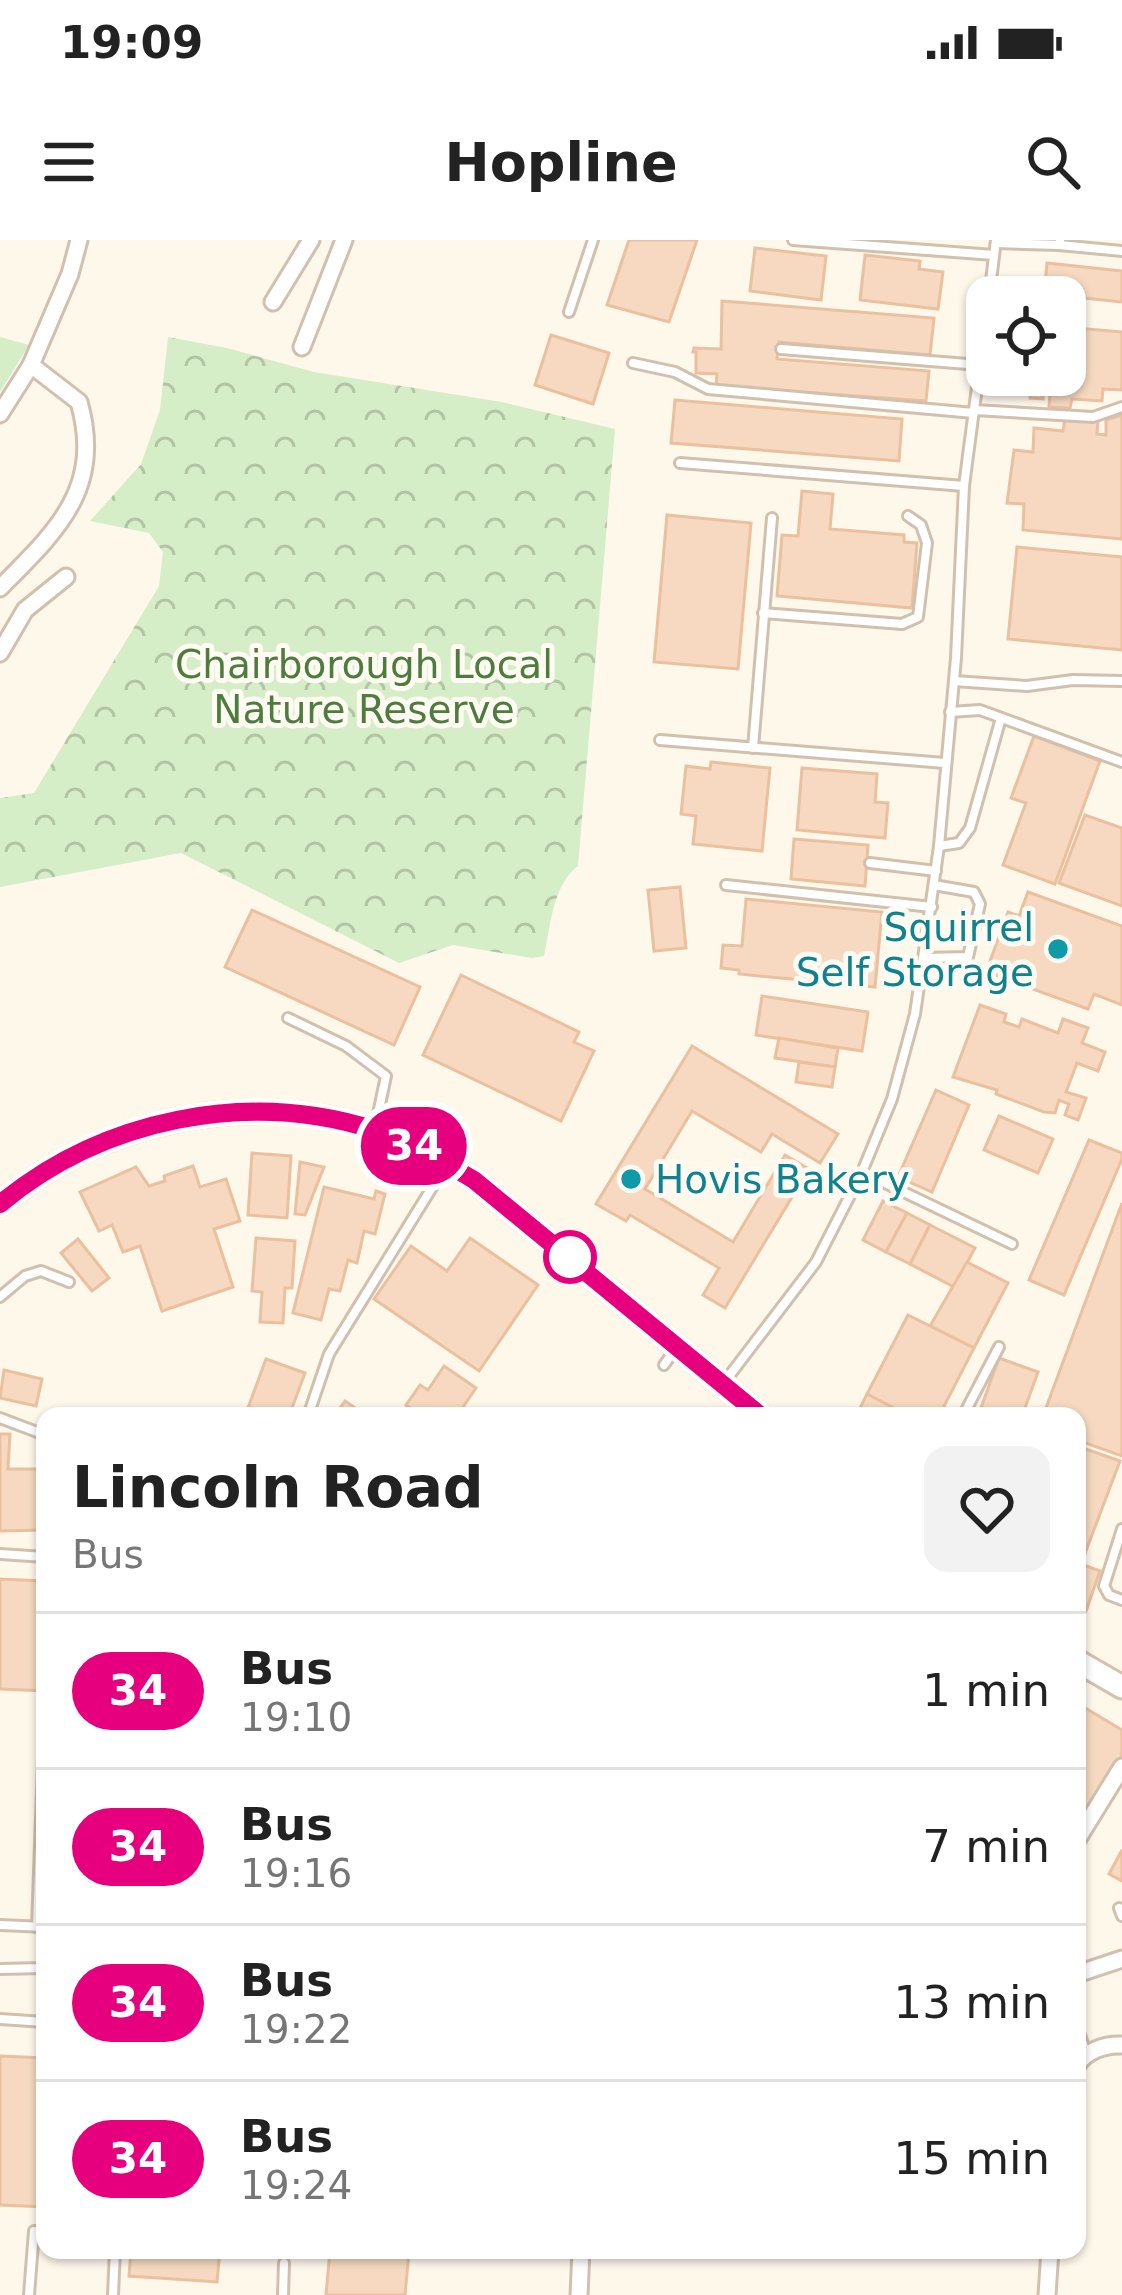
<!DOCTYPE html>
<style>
body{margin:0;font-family:"DejaVu Sans",sans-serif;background:#f2f2f2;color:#222;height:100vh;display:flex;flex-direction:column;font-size:45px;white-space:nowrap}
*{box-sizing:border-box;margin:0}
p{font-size:39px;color:#767676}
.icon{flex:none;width:66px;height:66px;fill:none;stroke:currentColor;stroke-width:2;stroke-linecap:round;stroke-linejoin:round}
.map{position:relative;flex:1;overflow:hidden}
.details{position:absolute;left:36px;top:1167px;width:1050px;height:852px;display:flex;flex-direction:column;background:#fff;border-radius:24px;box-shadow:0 3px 9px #0004}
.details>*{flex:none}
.badge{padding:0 24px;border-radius:39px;font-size:42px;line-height:78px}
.buttons{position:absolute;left:966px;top:36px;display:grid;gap:24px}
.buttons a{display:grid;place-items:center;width:120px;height:120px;border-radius:24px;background:#fff;box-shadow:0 3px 9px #0004;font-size:60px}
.map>.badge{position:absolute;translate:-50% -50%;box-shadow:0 0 0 6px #fff}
.round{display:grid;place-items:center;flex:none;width:126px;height:126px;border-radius:24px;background:#f2f2f2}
.head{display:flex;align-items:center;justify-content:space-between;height:204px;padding:0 36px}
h1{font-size:57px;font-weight:700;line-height:90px}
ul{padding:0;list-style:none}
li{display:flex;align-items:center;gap:36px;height:156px;padding:0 36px;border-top:3px solid #e0e0e0}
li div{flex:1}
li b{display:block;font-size:45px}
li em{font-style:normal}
li .badge{min-width:132px;font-weight:700;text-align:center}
.status{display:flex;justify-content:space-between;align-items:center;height:84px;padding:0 60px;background:#fff;direction:ltr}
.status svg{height:33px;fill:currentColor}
header{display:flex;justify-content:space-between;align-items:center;height:156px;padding:0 36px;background:#fff;font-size:54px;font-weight:700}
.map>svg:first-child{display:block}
.grass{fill:#d5eec7}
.forest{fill:url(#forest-crowns)}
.building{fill:#f6d9c0;stroke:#eac09f;stroke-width:3}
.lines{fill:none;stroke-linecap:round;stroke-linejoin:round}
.lane-casing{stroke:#d2c0ae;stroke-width:14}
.street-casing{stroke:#d2c0ae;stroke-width:21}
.secondary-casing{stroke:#d6c1ac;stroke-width:27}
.lane{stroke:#fff;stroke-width:8}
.street{stroke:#fff;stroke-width:15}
.secondary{stroke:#fff;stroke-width:21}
.line-casing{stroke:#fff;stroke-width:27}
.line{stroke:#e6007e;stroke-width:18}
.culture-dot{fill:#0f9aa8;stroke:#fffbf3;stroke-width:4.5}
.stop-dot{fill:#fff;stroke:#e6007e;stroke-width:6}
.labels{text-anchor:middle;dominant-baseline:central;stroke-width:10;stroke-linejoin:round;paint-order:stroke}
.park-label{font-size:39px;fill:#4d7d3e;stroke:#fffbf3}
.culture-label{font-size:39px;fill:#0d838f;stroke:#fffbf3;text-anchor:end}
</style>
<div class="status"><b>19:09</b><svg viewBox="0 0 49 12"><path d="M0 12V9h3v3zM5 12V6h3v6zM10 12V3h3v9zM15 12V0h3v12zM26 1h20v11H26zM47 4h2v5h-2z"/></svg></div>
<header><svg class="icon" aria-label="menu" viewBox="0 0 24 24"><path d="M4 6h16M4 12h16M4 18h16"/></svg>Hopline<svg class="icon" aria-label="search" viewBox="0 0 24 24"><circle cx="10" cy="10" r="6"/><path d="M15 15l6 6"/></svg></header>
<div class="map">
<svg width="1122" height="2055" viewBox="0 0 1122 2055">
<defs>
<pattern id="forest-crowns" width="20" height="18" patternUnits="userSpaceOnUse" patternTransform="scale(3)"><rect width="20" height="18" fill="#d5eec7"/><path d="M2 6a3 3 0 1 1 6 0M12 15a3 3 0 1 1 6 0" fill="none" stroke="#b2c4a4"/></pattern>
</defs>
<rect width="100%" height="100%" fill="#fef8eb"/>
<polygon class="grass" points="0,97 29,105 0,152"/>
<path class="forest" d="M168 97 227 108 314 132 502 162 615 189 578 626C552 646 551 685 544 716L532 718 453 705 399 723 181 613 0 647V558L34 553 159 346 163 312 149 293 90 281 141 224 160 170Z"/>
<g class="building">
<polygon points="629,0 697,0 669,82 607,65"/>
<polygon points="755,8 826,16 821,60 750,51"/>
<polygon points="865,15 920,21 919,29 943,32 938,69 860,60"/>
<polygon points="1047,23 1122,31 1122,62 1044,54"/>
<polygon points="722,61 934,78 930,115 779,102 777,119 929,131 926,161 716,146 717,134 696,133 696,112 693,112 694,108 721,109"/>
<polygon points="1065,87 1122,92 1122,150 1103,149 1102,161 1072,159 1070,168 1049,167 1050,153 1043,154 1043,159 1030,158 1032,135 1065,135"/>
<polygon points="551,95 609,113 593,164 535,145"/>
<polygon points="675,160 902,179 899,221 671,203"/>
<polygon points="1122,175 1122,299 1023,290 1024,264 1007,263 1014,210 1033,212 1034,188 1063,191 1065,179 1098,181 1097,194 1106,195 1106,180"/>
<polygon points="802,251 833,254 830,289 904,295 904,302 917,303 912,368 777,356 782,295 798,296"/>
<polygon points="667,275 751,283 738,429 654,422"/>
<polygon points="1017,307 1122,317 1122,410 1008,399"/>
<polygon points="1034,496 1100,521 1055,644 1003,625 1026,563 1011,558"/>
<polygon points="711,522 770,528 762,611 693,604 696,576 681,574 686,526 710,529"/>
<polygon points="802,528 877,534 875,562 888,563 885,598 797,590"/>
<polygon points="1085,575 1122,588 1122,666 1059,643"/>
<polygon points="794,599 868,605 865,646 791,639"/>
<polygon points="680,647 686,708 654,711 648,650"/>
<polygon points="1028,652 1122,686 1122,765 1094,754 1088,769 986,732 1008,672 1019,676"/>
<polygon points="746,659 882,672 875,747 739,734 739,730 721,728 723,705 742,706"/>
<polygon points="252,670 420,747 394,805 225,727"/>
<polygon points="461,735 579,792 574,802 594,811 561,881 423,815"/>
<polygon points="762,756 868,772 862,811 756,795"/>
<polygon points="980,765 1006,774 1004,782 1019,787 1022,779 1058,793 1063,779 1088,788 1082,803 1105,812 1098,831 1077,823 1066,852 1086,858 1078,880 1065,875 1069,864 1059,860 1055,873 1044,872 996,854 997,850 953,837"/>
<polygon points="779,798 838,808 835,827 775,818"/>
<polygon points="692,806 838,894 820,923 772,894 761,912 692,871 645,949 733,1002 785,915 809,929 725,1068 703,1055 719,1028 630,975 626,981 596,964"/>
<polygon points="799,822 835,827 832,847 796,842"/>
<polygon points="936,850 969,865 932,952 898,937"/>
<polygon points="999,876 1053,899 1038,933 984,910"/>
<polygon points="1089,900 1122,913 1122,919 1064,1055 1029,1040"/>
<polygon points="252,913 291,916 287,978 248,975"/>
<polygon points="300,922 324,927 305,975 295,974"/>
<polygon points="193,926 200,947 226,939 240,981 214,989 233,1047 162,1071 140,1006 123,1012 112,985 99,991 80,952 136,927 149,946 165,941 164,936"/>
<polygon points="324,947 374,959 376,951 385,954 375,994 364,991 357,1023 348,1020 340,1051 329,1049 321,1080 293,1073"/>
<polygon points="883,961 907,973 886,1012 863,1000"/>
<polygon points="1122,963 1122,1216 1077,1200 1077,1176 1043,1176"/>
<polygon points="907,973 930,985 910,1024 886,1012"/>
<polygon points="930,985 975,1008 954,1047 910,1024"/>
<polygon points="256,998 295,1001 292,1048 285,1048 283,1083 260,1082 262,1052 252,1051"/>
<polygon points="470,998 538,1045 479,1131 374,1059 411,1006 447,1031"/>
<polygon points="78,999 109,1038 92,1051 61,1013"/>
<polygon points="967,1022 1008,1043 974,1108 930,1086"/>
<polygon points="908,1075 974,1108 939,1176 909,1176 867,1154"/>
<polygon points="999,1118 1038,1132 1022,1176 978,1176"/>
<polygon points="266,1119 305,1133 289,1176 245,1176"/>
<polygon points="444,1126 476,1148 457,1176 422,1176 406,1165 420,1145 428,1150"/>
<polygon points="4,1130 42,1139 36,1166 0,1158"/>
<polygon points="867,1154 909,1176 856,1176"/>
<polygon points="345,1161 367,1176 334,1176"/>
<polygon points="0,1194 10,1194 8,1229 45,1229 45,1290 0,1291"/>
<polygon points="1077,1206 1120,1221 1081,1324 1100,1331 1086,1371 1077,1368"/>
<polygon points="0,1339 45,1341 45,1451 0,1449"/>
<polygon points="1077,1463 1122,1490 1122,1516 1089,1572 1077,1565"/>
<polygon points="1122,1610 1122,1641 1109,1634"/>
<polygon points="0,1816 45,1818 45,1967 0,1965"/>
<polygon points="131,2010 220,2010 217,2042 129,2036"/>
<polygon points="330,2010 409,2012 405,2055 326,2055"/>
</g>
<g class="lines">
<g class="lane-casing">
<g id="lane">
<polyline points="793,0 994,15"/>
<polyline points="996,3 1059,5 1060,0"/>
<polyline points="1059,5 1122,11"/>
<polyline points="989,57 996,0"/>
<polyline points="569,72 593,0"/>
<polyline points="781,109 980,125"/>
<polyline points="633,123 675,132 708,149 974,173"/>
<polyline points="974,170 1093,177 1122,167"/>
<polyline points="680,223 964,246"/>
<polyline points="763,373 902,384 918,377 927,303 921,285 908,276"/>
<polyline points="954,441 1027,446 1073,440 1122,441"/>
<polyline points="950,472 980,470 1122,522"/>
<polyline points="660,500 945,523"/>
<polyline points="753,508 772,278"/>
<polyline points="939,606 959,603 970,588 1001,478"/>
<polyline points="870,623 936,631"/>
<polyline points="726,645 932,667"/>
<polyline points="924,718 968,717 980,664 974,652 934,645"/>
<polyline points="288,778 346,806 386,836 375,888"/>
<polyline points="862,932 1012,1004"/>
<polyline points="0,1057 25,1036 41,1031 69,1042"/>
<polyline points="664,1125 676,1108"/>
<polyline points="723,1144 816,1022 862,932 892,859 915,774 939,606 956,418 964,246 987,71"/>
<polyline points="308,1176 329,1114 446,925"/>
<polyline points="963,1176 999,1107"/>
<polyline points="0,1178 45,1195"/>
<polyline points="1122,1289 1104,1346 1109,1355 1122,1360"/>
<polyline points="0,1314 45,1317"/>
<polyline points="1119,1668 1122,1676"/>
<polyline points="0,1685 45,1687"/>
<polyline points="37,1687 45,1467"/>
<polyline points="0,1729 45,1728"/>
<polyline points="0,1779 45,1782"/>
<polyline points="29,2055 34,1991 45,1992"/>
<polyline points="113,2055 115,2010"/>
<polyline points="283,2055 284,2023"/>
</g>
</g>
<g class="street-casing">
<g id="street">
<polyline points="273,62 311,0"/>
<polyline points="302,107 344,0"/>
<polyline points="0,174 31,125 70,34 79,0"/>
<path d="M0 348C56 291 104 249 79 162L31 125"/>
<polyline points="0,413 25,370 66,337"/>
<polyline points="1077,1600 1122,1527"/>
<polyline points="1077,1734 1122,1719"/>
<polyline points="1077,1797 1083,1815"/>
<path d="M1077 1825C1086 1811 1105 1804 1122 1805"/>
<polyline points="579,2055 581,2010"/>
<polyline points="1047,2055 1050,2010"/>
</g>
</g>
<g class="secondary-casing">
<g id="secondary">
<path d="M0 964C102 879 248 849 375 890 410 902 442 921 474 940L761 1176"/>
<polyline points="1077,1421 1122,1447"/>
</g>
</g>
<use href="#lane" class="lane"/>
<use href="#street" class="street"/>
<use href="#secondary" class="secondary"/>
</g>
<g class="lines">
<g class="line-casing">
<path id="line" d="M0 964C102 879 247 849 375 890 410 902 442 921 474 940L761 1176"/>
</g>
<use href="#line" class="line"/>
</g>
<g class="culture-dot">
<circle cx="1058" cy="709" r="12"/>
<circle cx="631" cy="939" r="12"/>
</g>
<circle class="stop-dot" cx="570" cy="1017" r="24"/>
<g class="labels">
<g class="park-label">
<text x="364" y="424">Chairborough Local<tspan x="364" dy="45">Nature Reserve</tspan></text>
</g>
<g class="culture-label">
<text x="1034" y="687">Squirrel<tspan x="1034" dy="45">Self Storage</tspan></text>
<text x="655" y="939" text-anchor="start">Hovis Bakery</text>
</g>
</g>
</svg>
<div class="buttons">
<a><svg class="icon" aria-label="locate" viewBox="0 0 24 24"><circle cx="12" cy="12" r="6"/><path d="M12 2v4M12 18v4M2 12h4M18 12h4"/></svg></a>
</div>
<b class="badge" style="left:414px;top:906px;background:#e6007e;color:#fff">34</b>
<section class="details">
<div class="head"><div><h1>Lincoln Road</h1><p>Bus</p></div><a class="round"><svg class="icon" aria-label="heart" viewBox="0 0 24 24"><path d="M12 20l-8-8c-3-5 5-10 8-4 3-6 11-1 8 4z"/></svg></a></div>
<ul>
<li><span class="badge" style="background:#e6007e;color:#fff">34</span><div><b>Bus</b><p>19:10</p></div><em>1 min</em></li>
<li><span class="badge" style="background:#e6007e;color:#fff">34</span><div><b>Bus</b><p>19:16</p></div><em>7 min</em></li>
<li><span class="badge" style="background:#e6007e;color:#fff">34</span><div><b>Bus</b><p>19:22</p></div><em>13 min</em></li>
<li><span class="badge" style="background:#e6007e;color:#fff">34</span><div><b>Bus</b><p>19:24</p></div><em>15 min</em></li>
</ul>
</section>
</div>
